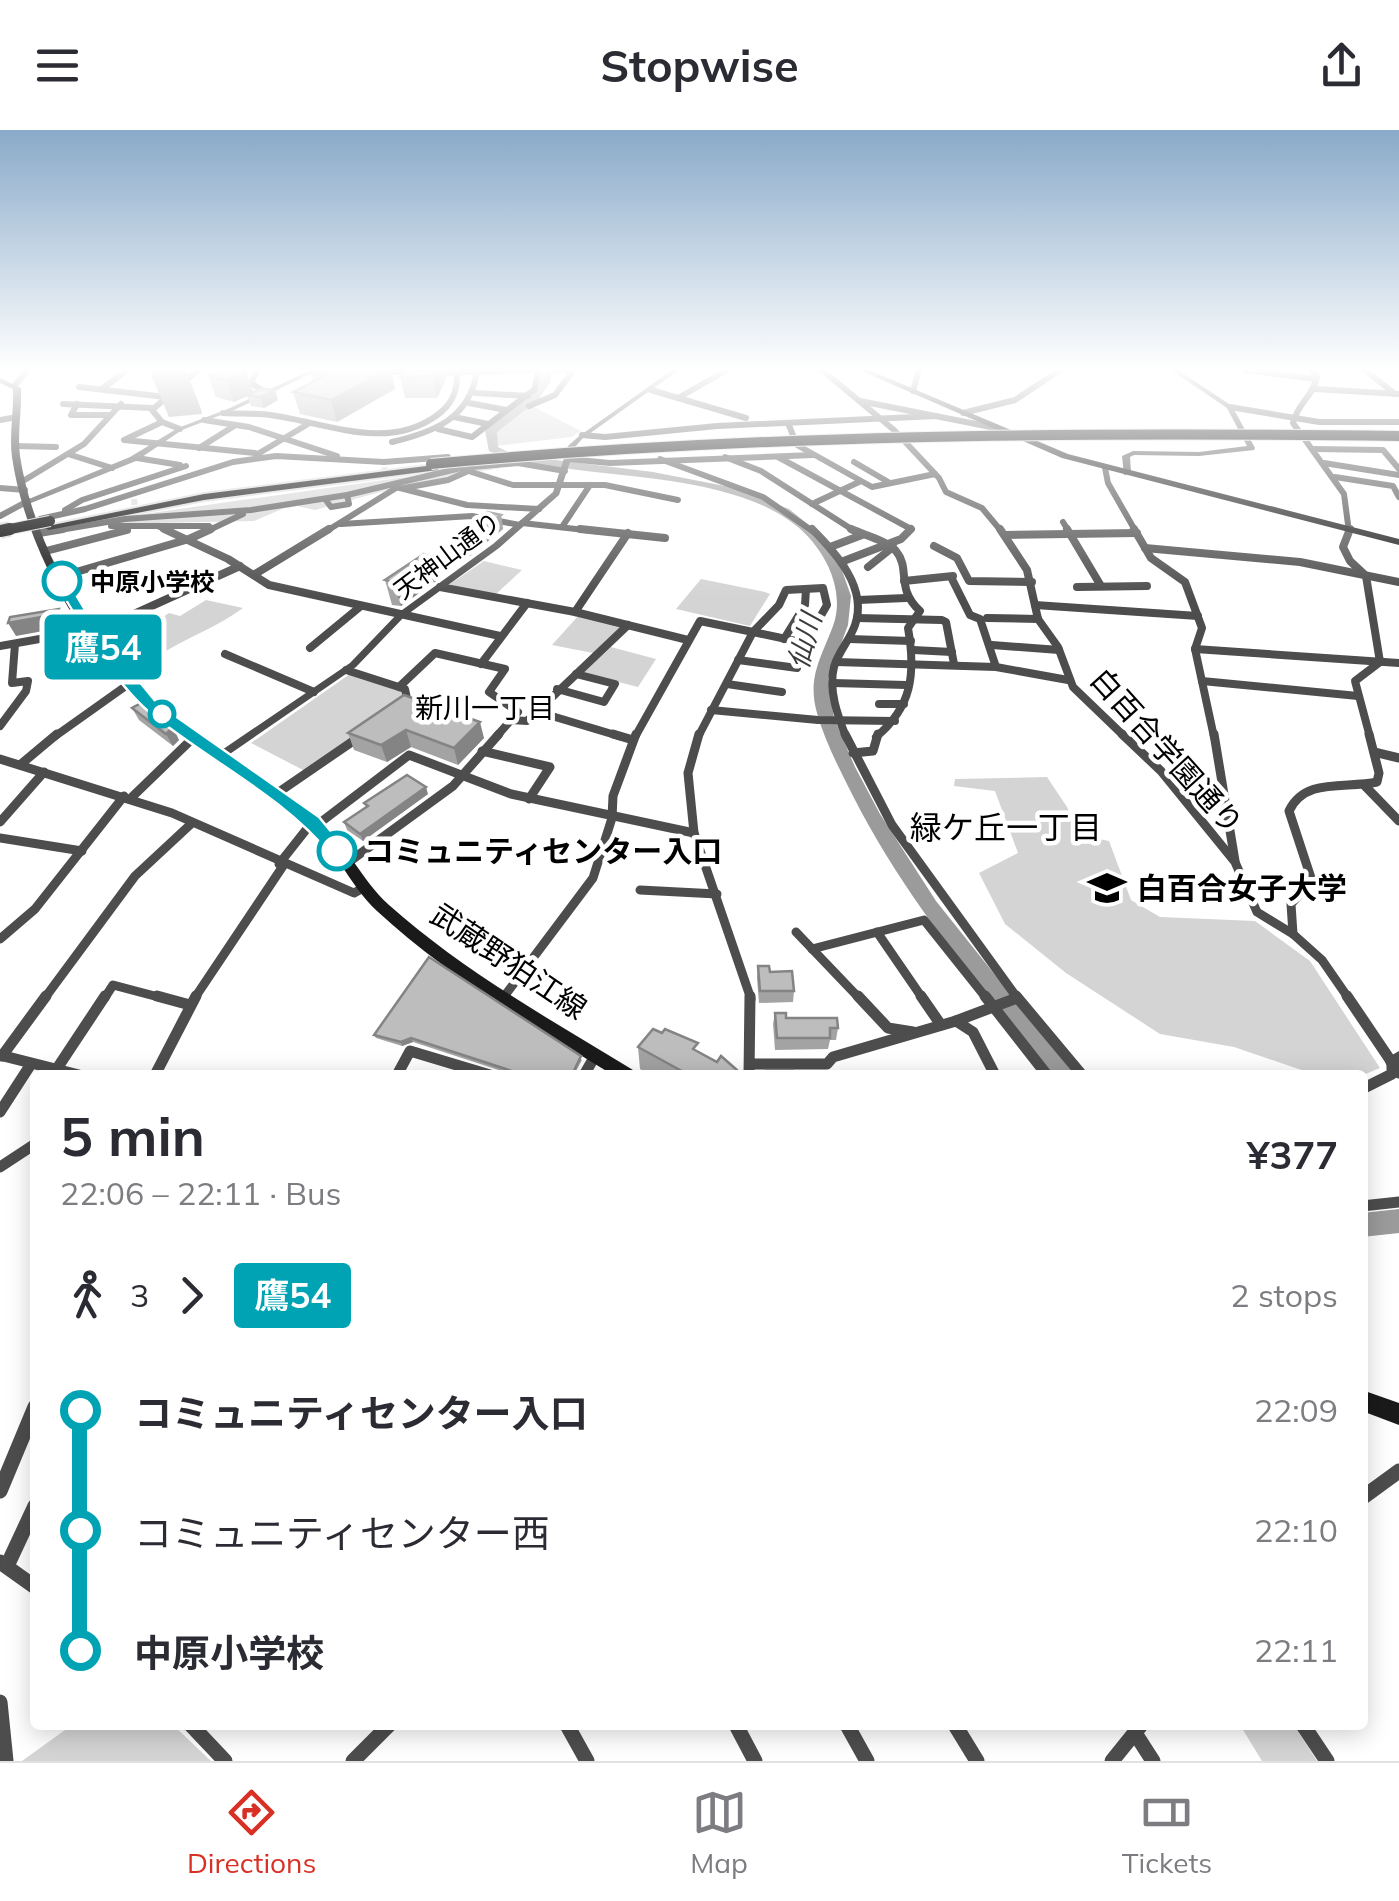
<!DOCTYPE html>
<meta charset="utf-8">
<style>
body{margin:0;font-family:Mulish,"Noto Sans JP",sans-serif;background:#f2f2f3;color:#2b2b33;height:100vh;display:flex;flex-direction:column;font-size:38px;white-space:nowrap}
*{box-sizing:border-box;margin:0}
p{font-size:32px;color:#7c7c81}
.icon{flex:none;width:55px;height:55px;fill:none;stroke:currentColor;stroke-width:2;stroke-linecap:round;stroke-linejoin:round}
.map{position:relative;flex:1;overflow:hidden}
.drawer{position:absolute;left:30px;top:940px;width:1338px;height:660px;display:flex;flex-direction:column;background:#fff;border-radius:10px;box-shadow:0 5px 25px #0003}
.drawer>*{flex:none}
.badge{padding:0 20px;border-radius:8px;font-size:35px;line-height:65px}
.map>.badge{position:absolute;translate:-50% -50%;box-shadow:0 0 0 5px #fff}
.legs{display:flex;align-items:center;gap:15px;height:110px;padding:0 30px;font-size:32px}
.legs p{margin-inline-start:auto}
.overview{display:flex;align-items:center;justify-content:space-between;height:170px;padding:0 30px}
h1{font-size:55px;font-weight:700;line-height:75px}
ul{padding:0 30px;list-style:none}
li{display:flex;align-items:center;gap:35px;height:120px;font-size:38px}
li i{display:grid;place-items:center;width:15px;height:100%;margin:0 12px;background:currentColor}
li i::after{content:'';width:25px;height:25px;margin:-12px;border:8px solid;border-radius:50%;background:#fff}
li p{margin-inline-start:auto}
li:first-child i{background:linear-gradient(#0000 50%,currentColor 0)}
li:last-child i{background:linear-gradient(currentColor 50%,#0000 0)}
header{display:flex;justify-content:space-between;align-items:center;height:130px;padding:0 30px;background:#fff;font-size:45px;font-weight:700}
.dock{display:flex;justify-content:space-around;align-items:center;height:140px;border-top:2px solid #e1e1e2;background:#fff;font-size:28px;color:#7c7c81}
.dock a{display:grid;justify-items:center;gap:5px}
.dock .active{color:#d93025}
.map>svg:first-child{display:block}
.green{fill:#d4d4d4}
.lines{fill:none;stroke-linecap:round;stroke-linejoin:round}
.river{fill:#9b9b9b;fill-rule:evenodd}
.minor-tunnel{stroke:#d9d9d9;stroke-width:6;stroke-dasharray:6 2.5;stroke-linecap:butt}
.motorway-casing{stroke:#dbdbdb;stroke-width:4}
.minor-far4{stroke:#4d4d4d;stroke-width:6}
.minor-far3{stroke:#4d4d4d;stroke-width:8}
.minor-far2{stroke:#4d4d4d;stroke-width:9}
.minor-far1{stroke:#4d4d4d;stroke-width:11}
.minor{stroke:#4d4d4d;stroke-width:15}
.tertiary{fill:#4d4d4d;fill-rule:evenodd}
.secondary{fill:#1a1a1a;fill-rule:evenodd}
.motorway{fill:#000;fill-rule:evenodd}
.motorway-bridge-far1-casing{stroke:#dbdbdb;stroke-width:12;stroke-linecap:butt}
.motorway-bridge-casing{stroke:#dbdbdb;stroke-width:16;stroke-linecap:butt}
.motorway-bridge-far1{stroke:#000;stroke-width:10}
.motorway-bridge{stroke:#000;stroke-width:12}
.wall{fill:#a3a3a3}
.shaded-wall{fill:#848484}
.building{fill:#bdbdbd;stroke:#848484;stroke-width:2.5}
.line-1{fill:#00a3b4;stroke:#fff;stroke-width:2.5}
.stop-1-dot{fill:#fff;stroke:#00a3b4;stroke-width:5}
.labels{text-anchor:middle;dominant-baseline:central;stroke-width:9;stroke-linejoin:round;paint-order:stroke}
.far-street-label{font-size:25px;fill:#000;stroke:#fff}
.far-stop-label{font-size:25px;font-weight:bold;fill:#000;stroke:#fff;text-anchor:start}
.far-water-label{font-size:28px;font-style:italic;fill:#3c3c3c;stroke:#fff}
.far-neighbourhood-label{font-size:28px;fill:#000;stroke:#fff}
.street-label{font-size:30px;fill:#000;stroke:#fff}
.stop-label{font-size:30px;font-weight:bold;fill:#000;stroke:#fff;text-anchor:start}
.poi-label{font-size:30px;font-weight:bold;fill:#000;stroke:#fff;text-anchor:start}
.neighbourhood-label{font-size:32px;fill:#000;stroke:#fff}
</style>
<header><svg class="icon" aria-label="menu" viewBox="0 0 24 24"><path d="M4 6h16M4 12h16M4 18h16"/></svg>Stopwise<svg class="icon" aria-label="share" viewBox="0 0 24 24"><path d="M12 15V3M7 8l5-5 5 5M5 13v7h14v-7"/></svg></header>
<div class="map">
<svg width="1399" height="1631" viewBox="0 0 1399 1631">
<rect width="100%" height="100%" fill="#fff"/>
<g class="green">
<polygon points="532,276 581,301 571,307 496,316 498,294"/>
<polygon points="496,334 500,338 406,355 315,380 297,376 282,379 254,391 106,394 144,384"/>
<polygon points="484,431 522,440 495,465 451,457 450,454"/>
<polygon points="701,449 765,462 770,464 750,496 676,479"/>
<path d="M206 470 243 478C219 496 193 505 166 521L139 503 169 483 180 486Z"/>
<polygon points="579,485 624,496 598,524 552,515"/>
<polygon points="611,517 656,529 638,557 583,543"/>
<polygon points="350,544 402,562 404,572 305,641 251,613"/>
<polygon points="1047,647 1067,677 1079,705 1109,711 1131,770 1160,787 1255,791 1310,831 1380,938 1363,945 1316,945 1234,917 1160,904 1066,843 1005,794 979,743 1018,723 995,661 954,656 955,649"/>
<polygon points="72,1595 173,1595 211,1631 22,1631"/>
<polygon points="1240,1595 1294,1595 1317,1631 1262,1631"/>
</g>
<g class="lines">
<g class="river">
<path d="M541 240H551V251L538 270 497 302 498 317 515 325 653 342 730 357 789 379 820 404 838 429 851 466 848 495 828 549 834 588 855 637 880 684 936 771 1075 945H1051C979 857 905 768 853 666 840 640 825 612 817 583 807 548 821 528 833 496 847 458 822 413 790 391 736 352 642 348 578 340 547 336 517 335 489 321L485 301C504 280 540 271 541 240Z"/>
<polygon points="1399,1079 1399,1103 1362,1107 1362,1083"/>
</g>
<g class="minor-tunnel">
<polyline points="384,337 386,348"/>
<polyline points="134,369 136,385"/>
</g>
<g class="motorway-casing">
<polygon id="motorway" points="434,335 438,336 438,340 204,370 49,400 43,397 204,364"/>
</g>
<g class="minor-far4">
<polyline points="257,240 251,253 268,264"/>
<polyline points="371,240 415,243"/>
<polyline points="556,240 574,240"/>
<polyline points="822,240 894,300 939,348 946,362 982,378 1002,402"/>
<polyline points="1245,240 1316,249"/>
<path d="M1312 240 1317 247C1314 265 1297 274 1293 293L1344 364 1349 402"/>
<polyline points="1365,240 1395,264"/>
<polyline points="432,243 531,240"/>
<polyline points="15,255 28,240"/>
<polyline points="79,257 166,267"/>
<polyline points="102,259 127,240"/>
<polyline points="1315,259 1399,264"/>
<polyline points="651,260 746,288"/>
<polyline points="913,261 919,240"/>
<polyline points="476,263 528,266"/>
<polyline points="678,268 727,240"/>
<polyline points="860,271 996,298"/>
<polyline points="469,273 506,280"/>
<polyline points="63,274 153,278"/>
<polyline points="77,274 71,285 109,285"/>
<polyline points="529,276 555,265 572,242"/>
<polyline points="1230,277 1319,292 1399,292"/>
<path d="M223 283C239 284 254 283 270 285 325 292 385 322 436 286 453 274 458 260 457 240"/>
<polyline points="963,283 1015,270 1060,240"/>
<polyline points="454,287 488,294"/>
<polyline points="0,290 17,287"/>
<polyline points="204,290 249,297 337,326"/>
<polyline points="162,292 124,310 255,323"/>
<polyline points="788,293 797,315 872,357 935,344"/>
<polyline points="180,299 162,292 152,280 198,240"/>
<polyline points="438,299 472,307 535,259 538,240"/>
<polyline points="582,305 605,307 717,296 936,286"/>
<path d="M392 312C434 302 469 289 477 242"/>
<polyline points="15,316 56,317"/>
<polyline points="199,318 234,296"/>
<polyline points="1315,319 1383,320 1399,339"/>
<polyline points="68,324 112,338"/>
<polyline points="256,325 308,294"/>
<polyline points="725,327 761,341 856,402"/>
<polyline points="778,327 911,399 908,402"/>
<polyline points="137,328 180,335"/>
<polyline points="568,329 610,333 813,325"/>
<polyline points="660,329 763,367 814,402"/>
<polyline points="854,332 890,353"/>
<polyline points="1324,333 1399,345"/>
<polyline points="1105,338 1108,353 1136,402"/>
<polyline points="462,339 513,355 605,355 678,370"/>
<polyline points="1335,347 1393,356 1399,367"/>
<polyline points="23,351 84,314 121,274"/>
<polyline points="392,356 467,375 539,379"/>
<polyline points="0,358 25,360"/>
<polyline points="404,358 448,350 466,342"/>
<polyline points="325,369 331,377 349,374 347,365"/>
<polyline points="812,374 859,352"/>
<polyline points="65,380 82,370 186,336"/>
<polyline points="0,386 28,371"/>
<polyline points="40,389 85,379 233,332 276,326 384,332 448,327 451,337"/>
<polyline points="1063,392 1069,402"/>
<polyline points="522,393 603,402"/>
<polyline points="341,394 472,386 520,395"/>
<polyline points="111,396 209,396"/>
<polyline points="158,396 170,402"/>
<polyline points="562,397 590,355"/>
<polyline points="48,402 125,389 251,380 347,365 461,338 518,333 565,341"/>
<polyline points="121,402 127,400"/>
<polyline points="205,402 243,384"/>
<polyline points="325,402 396,358"/>
</g>
<g class="minor-far3">
<polyline points="164,399 228,429 269,455 500,506"/>
<polyline points="580,399 665,408"/>
<path d="M812 399C836 423 868 458 855 495 850 510 838 522 834 537 828 560 838 586 846 607"/>
<path d="M851 399C864 405 886 410 896 421 911 439 895 458 920 481L908 498C916 544 912 577 876 607"/>
<polyline points="1000,399 1027,440 1038,489 1058,517 1073,557 1125,607"/>
<polyline points="1067,399 1101,456"/>
<polyline points="1134,399 1151,428 1185,452 1202,498 1195,519 1214,607"/>
<polyline points="1350,399 1343,417 1350,431 1366,446 1380,532"/>
<polyline points="39,403 63,399"/>
<polyline points="1005,405 1137,403"/>
<polyline points="934,416 957,428 969,451 1032,452"/>
<polyline points="830,417 862,405"/>
<polyline points="1145,418 1300,432 1399,452"/>
<polyline points="46,421 127,400"/>
<polyline points="841,432 901,409 911,399"/>
<polyline points="868,437 893,417"/>
<polyline points="255,444 329,399"/>
<polyline points="59,447 189,409 211,399"/>
<polyline points="951,447 970,485 980,489 996,537"/>
<polyline points="904,451 953,446"/>
<polyline points="440,457 575,482 688,510"/>
<polyline points="1077,457 1147,456"/>
<polygon points="823,458 827,475 805,513 753,502 779,475 786,460"/>
<polyline points="858,470 906,468"/>
<polyline points="1035,475 1198,486"/>
<polyline points="575,482 628,403"/>
<polyline points="857,488 942,490 946,492 954,534"/>
<polyline points="987,488 1038,489"/>
<polyline points="92,503 240,436"/>
<polyline points="784,509 805,475 806,459"/>
<polyline points="849,509 911,511"/>
<polyline points="992,515 1059,520"/>
<polyline points="0,516 90,500"/>
<polyline points="310,518 361,476"/>
<polyline points="1195,519 1399,533"/>
<polyline points="913,520 952,522"/>
<polyline points="225,524 314,562"/>
<polyline points="738,530 797,538"/>
<polyline points="836,532 996,537 1068,550"/>
<polyline points="481,534 527,473"/>
<polyline points="346,540 405,559 408,573"/>
<polyline points="1202,551 1358,566"/>
<polyline points="833,553 906,555"/>
<polyline points="727,554 782,562"/>
<polyline points="399,557 435,523 505,539 489,562 518,582 496,607"/>
<polyline points="557,559 604,572 615,554 576,544"/>
<polyline points="879,574 904,574"/>
<polyline points="711,580 818,590 895,591"/>
<polyline points="535,581 622,607"/>
<polyline points="511,590 527,591 628,495"/>
<polyline points="0,596 26,561 28,551 12,553 15,514"/>
<polyline points="54,607 130,553"/>
<polyline points="635,607 700,491 753,502"/>
<polyline points="698,607 753,502"/>
<polyline points="1370,607 1355,551 1380,532"/>
</g>
<g class="minor-far2">
<polyline points="613,604 633,610"/>
<polyline points="699,604 688,643 694,703 751,869"/>
<polyline points="845,604 892,695 1018,869"/>
<polyline points="1122,604 1161,641 1235,732 1257,782 1293,804 1322,830 1349,869"/>
<polyline points="1214,604 1235,731"/>
<polyline points="482,621 550,637 529,669"/>
<polyline points="1374,622 1399,628"/>
<polyline points="853,623 873,621 878,604"/>
<polyline points="0,629 172,683 354,763 363,758"/>
<polyline points="20,635 57,604"/>
<polyline points="1365,656 1399,691"/>
<polyline points="276,664 362,605"/>
<polyline points="130,669 193,608"/>
<polyline points="0,692 44,642"/>
<polyline points="317,695 409,625 511,664 694,703"/>
<polyline points="0,708 82,721"/>
<polyline points="279,734 313,691"/>
<polyline points="346,734 453,656 499,604"/>
<polyline points="640,760 717,764"/>
<polyline points="796,802 860,869"/>
<polyline points="877,802 923,869"/>
<path d="M1293 804 1291 774 1312 751 1289 681C1305 647 1346 659 1377 652L1379 643 1369 604"/>
<polyline points="0,809 35,779 124,666"/>
<polyline points="812,819 924,790 987,869"/>
<polyline points="503,868 593,748 612,688 613,666 636,604"/>
<polyline points="44,869 135,746 192,693"/>
<polyline points="104,869 113,855 166,869"/>
<polyline points="194,869 283,736"/>
</g>
<g class="minor-far1">
<polyline points="157,866 190,875"/>
<polyline points="858,866 888,898 913,902"/>
<polyline points="921,866 941,895"/>
<polyline points="985,866 1047,945"/>
<polyline points="1016,866 1082,945"/>
<polyline points="1347,866 1399,943"/>
<polyline points="956,891 973,902 995,945"/>
<polyline points="0,925 79,945"/>
<polyline points="2,926 46,866"/>
<polyline points="751,934 827,934 833,927 956,891 1017,868"/>
<polyline points="56,940 105,866"/>
<polyline points="155,945 196,866"/>
<polyline points="397,945 410,921 490,945"/>
<polyline points="584,945 595,926"/>
<polyline points="749,945 750,866"/>
<polyline points="1362,959 1392,944 1392,933"/>
<polyline points="0,982 31,934"/>
<polyline points="0,1037 35,1014"/>
<polyline points="1362,1076 1399,1072"/>
</g>
<g class="minor">
<polyline points="0,1361 35,1277"/>
<polyline points="1362,1368 1399,1341"/>
<polyline points="0,1432 35,1457"/>
<polyline points="7,1436 35,1376"/>
<polyline points="0,1572 6,1631"/>
<polyline points="191,1595 225,1631"/>
<polyline points="567,1595 587,1631"/>
<polyline points="736,1595 755,1631"/>
<polyline points="847,1595 867,1631"/>
<polyline points="955,1595 977,1631"/>
<polyline points="1303,1595 1327,1631"/>
<polyline points="1135,1603 1153,1631"/>
<polyline points="353,1631 389,1595"/>
<polyline points="1112,1631 1141,1595"/>
</g>
<g class="tertiary">
<polygon points="311,240 319,240 234,280 182,300 136,331 31,373 24,371 130,327 178,298 230,278"/>
<polygon points="672,240 679,240 582,309 575,317 559,365 499,418 404,487 356,537 224,628 216,628 216,624 350,533 398,483 493,414 553,362 568,316 578,307"/>
<polygon points="1171,240 1178,240 1232,276 1255,318 1254,320 1199,326 1134,325 1130,327 1131,343 1124,345 1122,326 1133,321 1199,322 1247,316 1227,278"/>
<polygon points="1399,921 1399,935 1392,938 1387,936 1385,932 1387,928"/>
</g>
<g class="secondary">
<polygon points="859,240 869,240 1068,324 1399,409 1399,415 1062,328"/>
<path d="M0 248 21 258C22 281 17 304 20 326 36 430 108 541 192 603 232 632 279 655 317 687 346 712 360 749 389 775 462 840 549 889 633 940L635 945H613C532 895 447 846 377 781 349 755 335 717 306 692 263 657 212 632 169 597 93 536 26 425 12 327 9 305 14 282 13 259L0 253Z"/>
<polygon points="1362,1260 1399,1273 1399,1295 1362,1281"/>
</g>
<use href="#motorway" class="motorway"/>
<g class="motorway-bridge-far1-casing">
<g id="motorway-bridge-far1">
<path d="M431 334C753 304 1075 302 1399 306"/>
<polyline points="0,401 50,391"/>
</g>
</g>
<g class="motorway-bridge-casing">
<polyline id="motorway-bridge" points="0,401 10,399"/>
</g>
<use href="#motorway-bridge-far1" class="motorway-bridge-far1"/>
<use href="#motorway-bridge" class="motorway-bridge"/>
</g>
<g class="wall">
<polygon points="310,240 391,240 395,259 337,292 300,284 293,262 313,252"/>
<polygon points="404,240 444,240 446,249 437,268 405,268 400,247"/>
<polygon points="246,242 253,262 278,270 264,278 251,276 247,266 234,272 216,267 208,246"/>
<polygon points="501,385 503,399 466,429 454,425 451,411"/>
<polygon points="385,450 436,451 401,476 392,475"/>
<polygon points="74,516 97,522 106,538 94,543 84,532"/>
<polygon points="123,527 145,529 152,541 140,548 130,539"/>
<polygon points="404,565 484,608 458,635 411,617 387,632 354,620 348,603"/>
<polygon points="132,578 179,610 173,616 139,590"/>
<polygon points="428,664 363,711 347,700 344,692 366,677 364,673"/>
<polygon points="429,827 582,930 574,945 514,945 413,912 402,916 376,908 374,905"/>
<polygon points="758,836 770,842 794,861 793,872 759,873 757,848"/>
<polygon points="775,883 786,888 838,898 836,910 830,910 828,919 775,920 773,894"/>
<polygon points="638,917 698,922 738,941 738,945 650,945 640,939"/>
</g>
<g class="shaded-wall">
<polygon points="171,240 186,240 201,279 202,284 169,287 150,242"/>
<polygon points="387,240 391,240 395,259 337,292 331,270"/>
<polygon points="436,240 444,240 446,249 437,268 433,246"/>
<polygon points="246,242 254,263 234,272 226,250"/>
<polygon points="275,260 278,270 264,278 260,267"/>
<polygon points="501,385 503,399 466,429 463,414"/>
<polygon points="430,427 436,451 401,476 394,452"/>
<polygon points="59,479 66,491 65,497 16,506 8,493"/>
<polygon points="97,522 106,538 94,543 85,527"/>
<polygon points="145,529 152,541 140,548 133,536"/>
<polygon points="480,592 484,608 458,635 454,618"/>
<polygon points="173,597 179,610 173,616 166,604"/>
<polygon points="406,600 411,617 387,632 381,615"/>
<polygon points="426,657 428,664 363,711 360,704"/>
<polygon points="411,908 413,912 402,916 401,912"/>
</g>
<g class="building">
<polygon points="229,240 244,240 246,242 226,250 208,246"/>
<polygon points="318,240 387,240 331,270 293,262 331,243"/>
<polygon points="404,240 436,240 433,246 400,247"/>
<polygon points="261,259 275,260 260,267 247,265"/>
<polygon points="487,382 501,385 463,414 451,411"/>
<polygon points="424,424 430,427 394,452 385,450"/>
<polygon points="59,479 58,484 8,493 10,487"/>
<polygon points="88,510 97,522 85,527 74,516"/>
<polygon points="131,523 145,529 133,536 123,527"/>
<polygon points="404,565 480,592 454,618 406,600 381,615 348,603"/>
<polygon points="143,572 173,597 166,604 132,578"/>
<polygon points="407,645 426,657 360,704 344,692 368,676 364,673"/>
<polygon points="429,827 581,926 572,945 524,945 411,908 401,912 374,905"/>
<polygon points="758,836 769,836 770,842 792,841 794,861 760,861"/>
<polygon points="775,883 786,883 786,888 837,888 838,898 830,898 830,908 777,908"/>
<polygon points="653,899 662,903 665,899 698,913 693,919 717,932 721,926 738,941 735,945 689,945 638,917"/>
<polygon points="766,940 793,940 793,945 767,945"/>
</g>
<linearGradient id="sky" x2="0" y2="1"><stop stop-color="#89aac9"/><stop offset="0.51" stop-color="#fff"/><stop offset="1" stop-color="#fff" stop-opacity="0"/></linearGradient>
<rect width="1399" height="468" fill="url(#sky)"/>
<path class="line-1" d="M57 448H66L96 498 157 573 319 687 343 716V725H331C282 665 208 631 149 582 114 552 78 491 55 451Z"/>
<defs>
<g id="university-bare" transform="scale(3)"><path d="M0-5L7-2L0 1L-7-2ZM-4 1L0 2.5L4 1V4Q0 6-4 4Z" fill="#000" stroke="#fff" stroke-width="2.5" paint-order="stroke"/></g>
</defs>
<g fill-rule="evenodd">
<use href="#university-bare" x="1107" y="758"/>
</g>
<g class="stop-1-dot">
<circle cx="62" cy="451" r="18"/>
<circle cx="162" cy="584" r="12"/>
<circle cx="337" cy="721" r="18"/>
</g>
<g class="labels">
<g class="far-street-label">
<text transform="translate(447 425) rotate(-37)">天神山通り</text>
</g>
<g class="far-stop-label">
<text x="90" y="451">中原小学校</text>
</g>
<g class="far-water-label">
<text transform="translate(804 511) rotate(-75)">仙川</text>
</g>
<g class="far-neighbourhood-label">
<text x="485" y="577">新川一丁目</text>
</g>
<g class="street-label">
<text transform="translate(1167 621) rotate(48)">白百合学園通り</text>
<text transform="translate(509 831) rotate(34)">武蔵野狛江線</text>
</g>
<g class="stop-label">
<text x="364" y="721">コミュニティセンター入口</text>
</g>
<g class="poi-label">
<text x="1137" y="758">白百合女子大学</text>
</g>
<g class="neighbourhood-label">
<text x="1006" y="697">緑ケ丘一丁目</text>
</g>
</g>
</svg>
<b class="badge" style="left:103px;top:517px;background:#00a3b4;color:#fff">鷹54</b>
<section class="drawer">
<div class="overview"><div><h1>5 min</h1><p>22:06 – 22:11 · Bus</p></div><b>¥377</b></div>
<div class="legs"><svg class="icon" aria-label="walk" viewBox="0 0 24 24"><circle cx="13" cy="4" r="2"/><path d="M13 8l-2 6 4 7M11 14l-3 7M7 12l3-4h3l4 4"/></svg>3<svg class="icon" aria-label="forward" viewBox="0 0 24 24"><path d="M9 5l7 7-7 7"/></svg><b class="badge" style="background:#00a3b4;color:#fff">鷹54</b><p>2 stops</p></div>
<ul>
<li><i style="color:#00a3b4"></i><b>コミュニティセンター入口</b><p>22:09</p></li>
<li><i style="color:#00a3b4"></i><span>コミュニティセンター西</span><p>22:10</p></li>
<li><i style="color:#00a3b4"></i><b>中原小学校</b><p>22:11</p></li>
</ul>
</section>
</div>
<nav class="dock">
<a class="active"><svg class="icon" aria-label="directions" viewBox="0 0 24 24"><path d="M12 3l9 9-9 9-9-9zM9 14v-3h6M13 9l2 2-2 2"/></svg>Directions</a>
<a><svg class="icon" aria-label="map" viewBox="0 0 24 24"><path d="M3 6l6-2 6 2 6-2v14l-6 2-6-2-6 2zM9 4v14M15 6v14"/></svg>Map</a>
<a><svg class="icon" aria-label="tickets" viewBox="0 0 24 24"><path d="M3 7h18v10H3zM15 7v10"/></svg>Tickets</a>
</nav>
